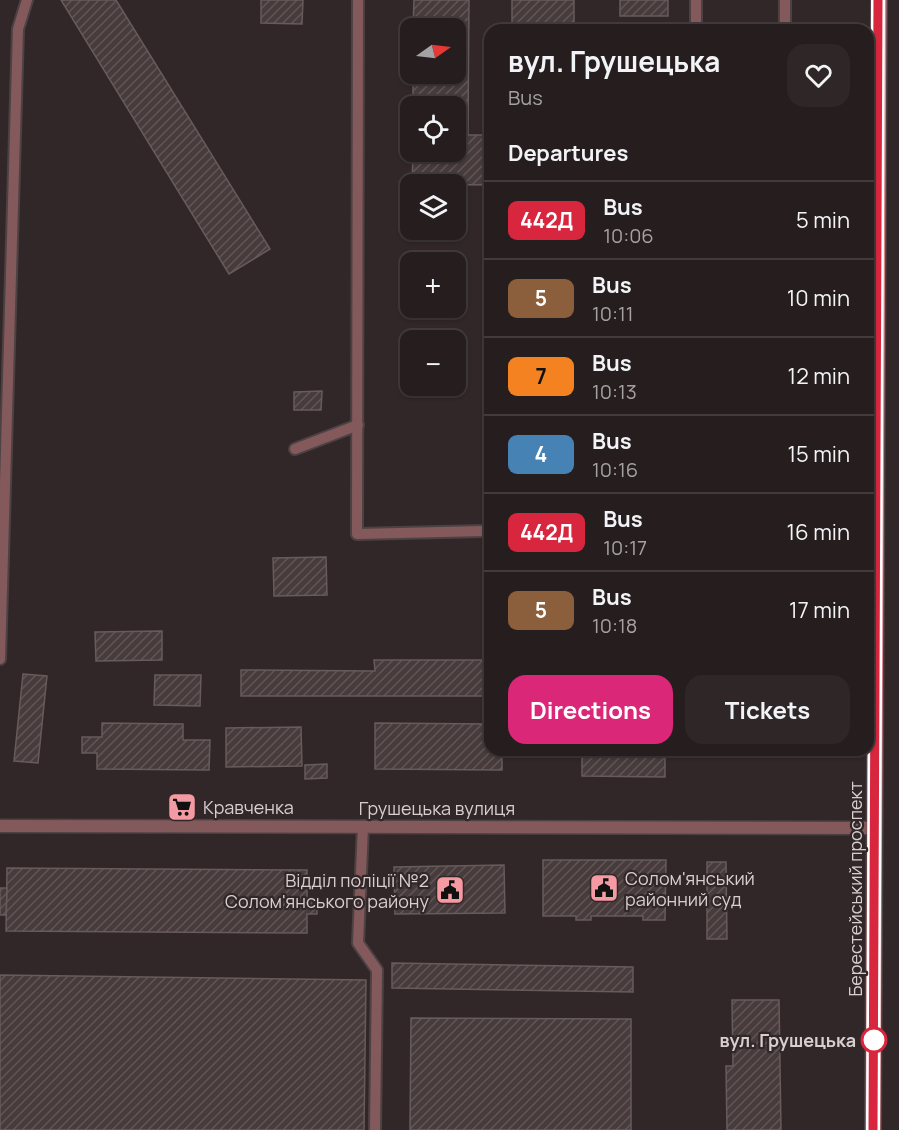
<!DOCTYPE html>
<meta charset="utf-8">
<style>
body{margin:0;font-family:Manrope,sans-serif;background:#2e2627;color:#f1f3f6;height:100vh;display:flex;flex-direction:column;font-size:22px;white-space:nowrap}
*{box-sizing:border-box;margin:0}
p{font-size:20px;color:#a4a2a4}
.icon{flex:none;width:33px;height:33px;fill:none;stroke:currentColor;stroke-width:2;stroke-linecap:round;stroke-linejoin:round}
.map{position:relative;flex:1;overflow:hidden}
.details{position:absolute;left:484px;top:24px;width:390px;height:732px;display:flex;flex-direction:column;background:#261d1e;border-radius:18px;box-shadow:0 2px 4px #0004,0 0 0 2px #423b3c}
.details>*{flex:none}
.badge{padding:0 12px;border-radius:9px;font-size:21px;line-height:39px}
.needle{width:39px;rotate:76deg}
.controls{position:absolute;left:400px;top:18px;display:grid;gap:12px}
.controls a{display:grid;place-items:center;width:66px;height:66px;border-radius:12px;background:#261d1e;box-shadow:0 2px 4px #0004,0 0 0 2px #423b3c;font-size:30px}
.map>.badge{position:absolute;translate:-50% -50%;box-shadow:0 0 0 3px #fff}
h2{padding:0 24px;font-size:22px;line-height:54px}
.round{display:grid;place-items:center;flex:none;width:63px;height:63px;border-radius:18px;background:#2e2627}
.headline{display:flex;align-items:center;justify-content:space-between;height:102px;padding:0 24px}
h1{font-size:28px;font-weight:700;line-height:45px}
.action{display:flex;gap:12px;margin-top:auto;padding:12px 24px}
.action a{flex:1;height:69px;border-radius:18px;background:#db2777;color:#fff;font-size:24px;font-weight:700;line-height:69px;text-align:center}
.action a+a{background:#2e2627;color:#f1f3f6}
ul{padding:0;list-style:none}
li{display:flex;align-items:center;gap:18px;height:78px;padding:0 24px;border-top:2px solid #423b3c}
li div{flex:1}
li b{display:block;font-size:22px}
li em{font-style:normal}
li .badge{min-width:66px;font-weight:700;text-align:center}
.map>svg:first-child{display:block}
.building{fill:url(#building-hatch);stroke:#685b5c;stroke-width:1.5}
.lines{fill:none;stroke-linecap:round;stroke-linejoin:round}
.lane-casing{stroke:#4c4243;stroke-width:14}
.street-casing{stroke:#4c4243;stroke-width:15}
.primary-casing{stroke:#4c4243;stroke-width:18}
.lane{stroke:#83595c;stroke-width:10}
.street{stroke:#83595c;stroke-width:12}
.primary{stroke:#db868d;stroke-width:15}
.line-casing{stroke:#fff;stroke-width:14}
.line{stroke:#d7263d;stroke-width:9}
.stop-dot{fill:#fff;stroke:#d7263d;stroke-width:3}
.labels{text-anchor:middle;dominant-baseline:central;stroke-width:4.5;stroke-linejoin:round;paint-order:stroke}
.poi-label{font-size:18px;fill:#d7cfcf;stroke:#322728;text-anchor:start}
.street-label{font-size:18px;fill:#d7cfcf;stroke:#322728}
.stop-label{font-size:18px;font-weight:bold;fill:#d7cfcf;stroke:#322728;text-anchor:end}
</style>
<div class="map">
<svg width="899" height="1130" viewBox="0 0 899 1130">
<defs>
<pattern id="building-hatch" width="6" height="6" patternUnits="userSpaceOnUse" patternTransform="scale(1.5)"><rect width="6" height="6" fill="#473b3c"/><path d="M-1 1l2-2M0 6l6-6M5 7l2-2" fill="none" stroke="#615657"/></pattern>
</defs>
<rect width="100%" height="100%" fill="#322728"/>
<g class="building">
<polygon points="61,0 116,0 270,249 229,274"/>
<polygon points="261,0 303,0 302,24 261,23"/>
<polygon points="414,0 469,0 468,135 490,135 490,185 412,184 413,152 456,152 456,106 413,106 413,74 456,74 456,28 413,28"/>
<rect x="512" y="0" width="62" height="30"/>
<rect x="620" y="0" width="48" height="16"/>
<polygon points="322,391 321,410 294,410 294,392"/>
<polygon points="326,557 327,595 274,596 273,558"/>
<polygon points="162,631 162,660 96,661 95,632"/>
<polygon points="374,660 490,660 490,696 241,696 241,670 375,671"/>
<polygon points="23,674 47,676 38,763 14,761"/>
<polygon points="155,675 201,675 200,706 154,705"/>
<polygon points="102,723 183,724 183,740 210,740 209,770 97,769 97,753 82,753 82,737 102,737"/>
<polygon points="375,723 490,724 490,750 502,750 502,770 375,769"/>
<polygon points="301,727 302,766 226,767 226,728"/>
<polygon points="582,750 665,750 665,777 582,776"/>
<polygon points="327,764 327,778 305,779 305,765"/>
<polygon points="543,860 666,860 665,920 643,920 643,916 591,916 591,920 576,920 576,916 543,916"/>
<polygon points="707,862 726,862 727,939 707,939"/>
<polygon points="504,865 505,913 395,914 394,867"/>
<polygon points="7,868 307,870 307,901 317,901 317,914 307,914 307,933 6,931"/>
<polygon points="0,888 7,888 6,915 0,915"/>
<polygon points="392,963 633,967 633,992 392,988"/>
<polygon points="0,975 366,980 364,1130 0,1130"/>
<polygon points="732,1000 779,1000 781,1130 727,1130 726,1066 733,1066"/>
<polygon points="411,1018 631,1019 631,1130 410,1130"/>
</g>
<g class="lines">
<g class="lane-casing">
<g id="lane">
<polyline points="358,0 357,534 484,531"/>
<polyline points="785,0 785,30"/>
<polyline points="696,30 696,0"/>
<polyline points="295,449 358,425"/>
<polyline points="0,659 18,29 27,0"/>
<polyline points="363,826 358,943 377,970 375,1130"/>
</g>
</g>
<g class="street-casing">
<polyline id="street" points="0,826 875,828"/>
</g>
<g class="primary-casing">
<polyline id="primary" points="873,1130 879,0"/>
</g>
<use href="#lane" class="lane"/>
<use href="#street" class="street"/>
<use href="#primary" class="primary"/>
</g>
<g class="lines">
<g class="line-casing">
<polyline id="line" points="873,1130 878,0"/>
</g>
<use href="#line" class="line"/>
</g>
<defs>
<g id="supermarket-square" transform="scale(1.5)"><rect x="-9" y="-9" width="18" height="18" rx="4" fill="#f49aa2" stroke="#322728"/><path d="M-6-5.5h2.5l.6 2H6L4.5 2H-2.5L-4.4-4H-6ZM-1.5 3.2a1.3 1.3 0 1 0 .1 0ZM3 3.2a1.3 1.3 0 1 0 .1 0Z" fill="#111"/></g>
<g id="civic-square" transform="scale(1.5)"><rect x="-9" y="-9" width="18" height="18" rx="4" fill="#f49aa2" stroke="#322728"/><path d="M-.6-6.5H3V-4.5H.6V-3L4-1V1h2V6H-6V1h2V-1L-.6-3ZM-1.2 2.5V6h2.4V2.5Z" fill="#111"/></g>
</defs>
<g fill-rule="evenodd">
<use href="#supermarket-square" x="182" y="807"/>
<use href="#civic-square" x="604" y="888"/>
<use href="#civic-square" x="450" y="890"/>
</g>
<circle class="stop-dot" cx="874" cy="1040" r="12"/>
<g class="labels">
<g class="poi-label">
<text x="203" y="807">Кравченка</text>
<text x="625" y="878">Солом'янський<tspan x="625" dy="21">районний суд</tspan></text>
<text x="429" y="880" text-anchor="end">Відділ поліції №2<tspan x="429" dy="21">Солом'янського району</tspan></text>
</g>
<g class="street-label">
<text x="437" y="808">Грушецька вулиця</text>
<text transform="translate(855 889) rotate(-90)">Берестейський проспект</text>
</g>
<g class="stop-label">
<text x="856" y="1040">вул. Грушецька</text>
</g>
</g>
</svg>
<div class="controls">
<a><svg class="needle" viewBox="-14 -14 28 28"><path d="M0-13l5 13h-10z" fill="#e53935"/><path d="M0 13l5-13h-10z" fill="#a4a2a4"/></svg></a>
<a><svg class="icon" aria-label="locate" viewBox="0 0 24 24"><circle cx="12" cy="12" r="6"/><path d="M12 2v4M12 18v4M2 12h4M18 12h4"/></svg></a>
<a><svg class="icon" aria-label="layers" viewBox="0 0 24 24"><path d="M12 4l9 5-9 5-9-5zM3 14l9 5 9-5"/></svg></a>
<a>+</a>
<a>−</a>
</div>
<section class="details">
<div class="headline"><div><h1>вул. Грушецька</h1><p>Bus</p></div><a class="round"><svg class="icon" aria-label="heart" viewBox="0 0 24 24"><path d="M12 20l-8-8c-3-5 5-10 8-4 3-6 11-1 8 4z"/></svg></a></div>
<h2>Departures</h2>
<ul>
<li><span class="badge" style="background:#d7263d;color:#fff">442Д</span><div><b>Bus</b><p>10:06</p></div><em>5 min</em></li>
<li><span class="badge" style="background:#8b5e3c;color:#fff">5</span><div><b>Bus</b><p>10:11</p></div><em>10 min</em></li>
<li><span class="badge" style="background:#f58220;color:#111">7</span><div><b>Bus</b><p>10:13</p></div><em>12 min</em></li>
<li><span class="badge" style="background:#4682b4;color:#fff">4</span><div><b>Bus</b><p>10:16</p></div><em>15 min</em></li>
<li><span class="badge" style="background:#d7263d;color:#fff">442Д</span><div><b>Bus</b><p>10:17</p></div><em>16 min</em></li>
<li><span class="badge" style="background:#8b5e3c;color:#fff">5</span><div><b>Bus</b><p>10:18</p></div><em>17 min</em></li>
</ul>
<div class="action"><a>Directions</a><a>Tickets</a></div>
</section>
</div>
